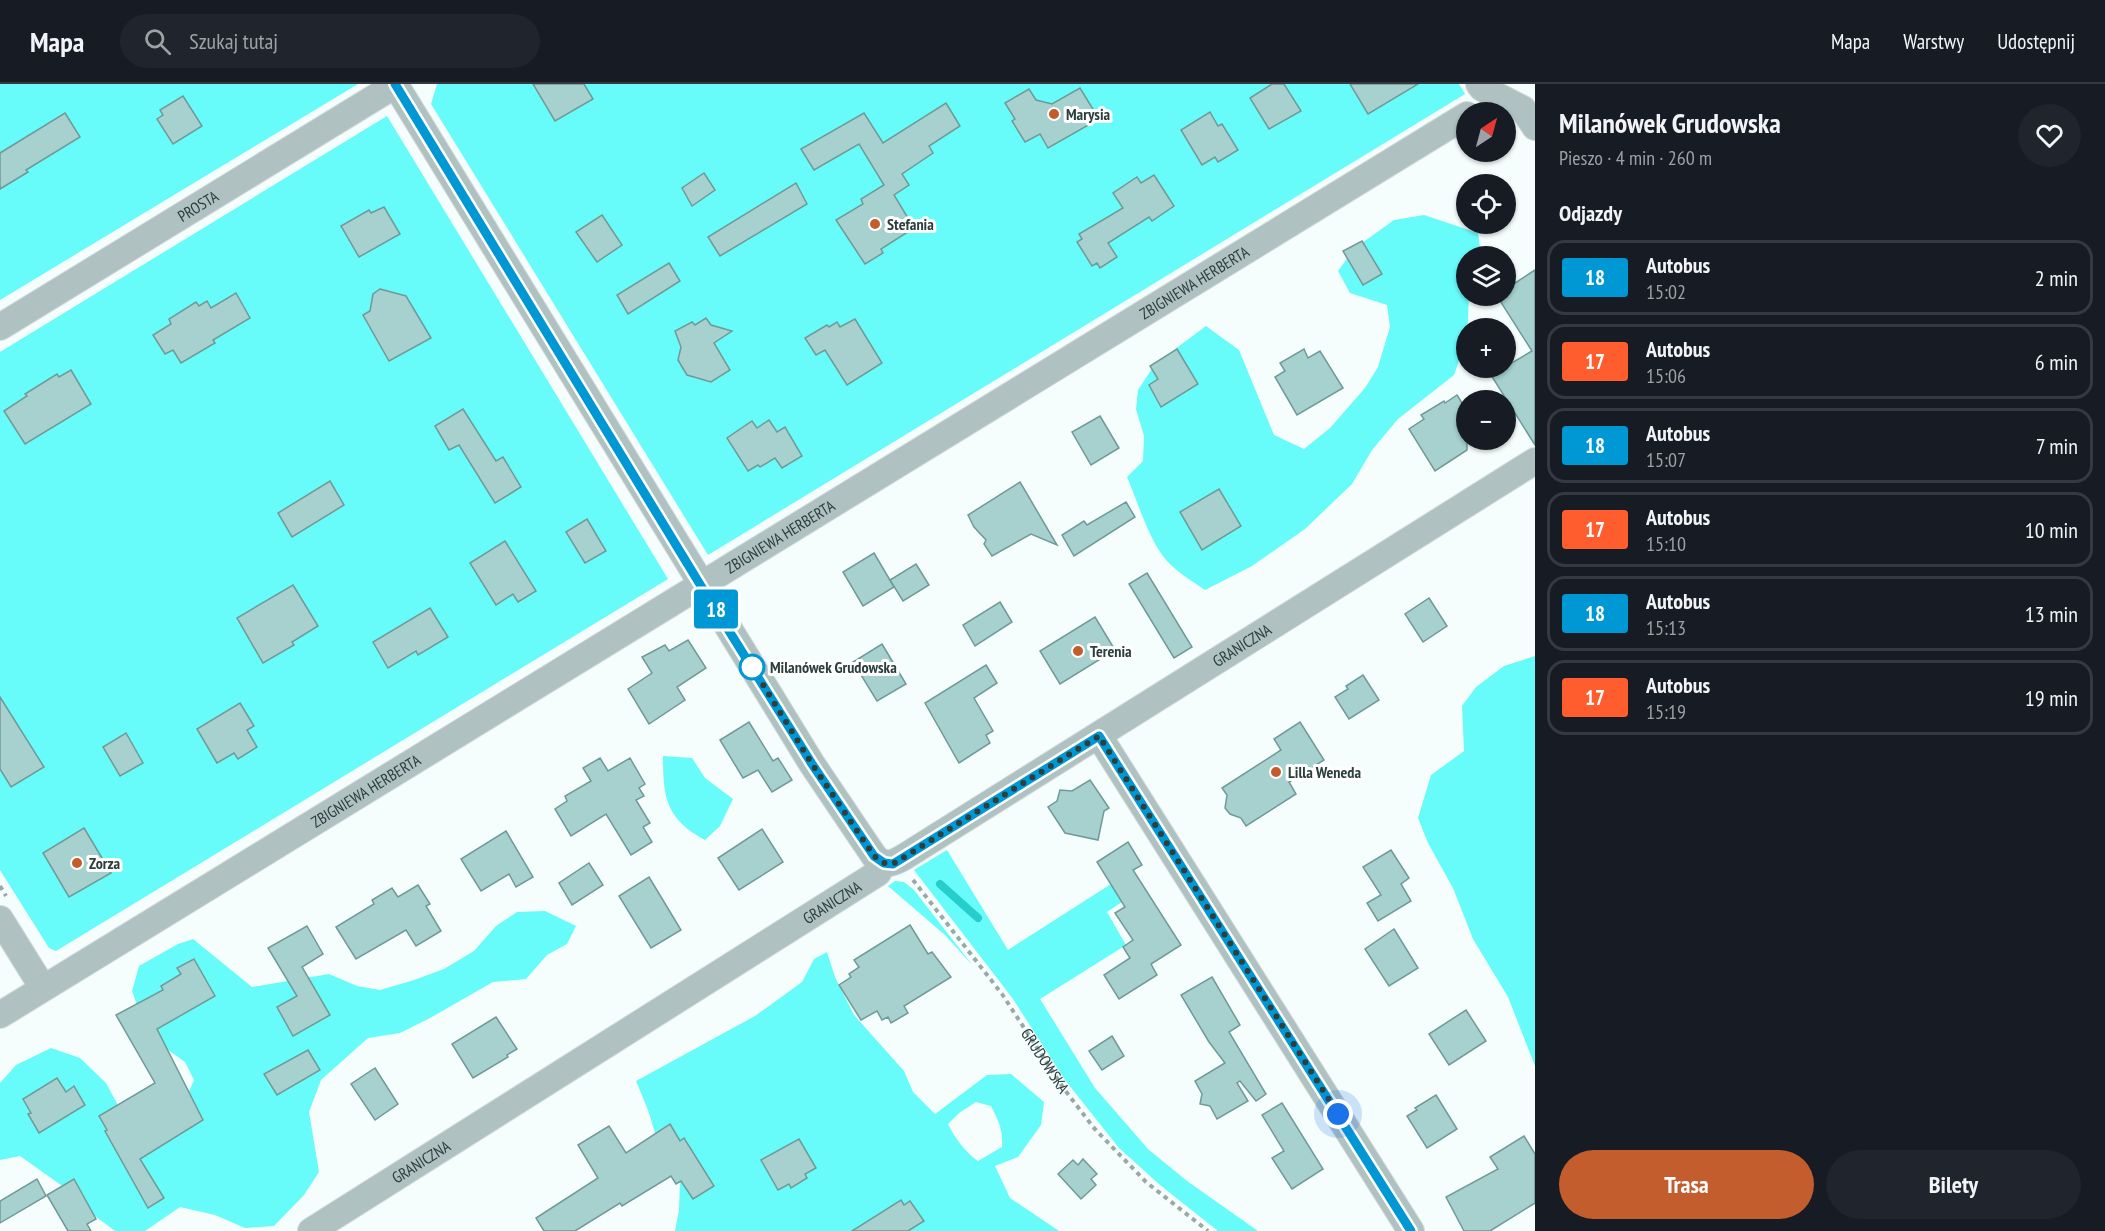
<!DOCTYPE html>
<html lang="pl">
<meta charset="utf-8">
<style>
body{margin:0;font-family:"PT Sans Narrow",sans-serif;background:#20242c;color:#f1f3f6;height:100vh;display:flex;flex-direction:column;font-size:22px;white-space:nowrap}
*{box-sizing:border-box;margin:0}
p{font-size:20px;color:#9ea1a6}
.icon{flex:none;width:33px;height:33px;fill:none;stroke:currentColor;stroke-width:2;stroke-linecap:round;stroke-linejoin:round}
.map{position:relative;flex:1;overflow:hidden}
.sheet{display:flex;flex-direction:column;background:#171b24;width:570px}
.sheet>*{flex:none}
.badge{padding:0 12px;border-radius:4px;font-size:21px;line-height:39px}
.needle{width:39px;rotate:36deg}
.controls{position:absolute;left:1456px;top:18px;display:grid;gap:12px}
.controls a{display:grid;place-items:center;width:60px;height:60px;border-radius:50%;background:#171b24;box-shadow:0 2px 4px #0004;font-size:30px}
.you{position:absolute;width:30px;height:30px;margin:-15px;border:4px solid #fff;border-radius:50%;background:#1a73e8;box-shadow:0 0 0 9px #1a73e833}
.map>.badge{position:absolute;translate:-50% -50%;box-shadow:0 0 0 3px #fff}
h2{padding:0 24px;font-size:22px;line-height:54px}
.round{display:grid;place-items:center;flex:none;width:63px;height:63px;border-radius:32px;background:#20242c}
.headline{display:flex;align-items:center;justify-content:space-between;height:102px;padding:0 24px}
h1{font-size:28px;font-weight:600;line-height:45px}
.button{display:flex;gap:12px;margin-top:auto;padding:12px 24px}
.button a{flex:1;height:69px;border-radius:36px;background:#c35d2d;color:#fff;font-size:24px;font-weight:600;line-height:69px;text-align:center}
.button a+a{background:#20242c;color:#f1f3f6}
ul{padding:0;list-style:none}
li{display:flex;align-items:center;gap:18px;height:75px;margin:0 12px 9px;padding:0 12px;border:3px solid #363941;border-radius:18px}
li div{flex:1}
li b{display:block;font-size:22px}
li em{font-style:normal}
li .badge{min-width:66px;font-weight:700;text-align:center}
header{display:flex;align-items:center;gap:36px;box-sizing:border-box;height:84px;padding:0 30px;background:#171b24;border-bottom:2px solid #363941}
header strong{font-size:28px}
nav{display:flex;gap:33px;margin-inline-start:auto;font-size:21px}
.search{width:420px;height:54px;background:#20242c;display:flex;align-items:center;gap:15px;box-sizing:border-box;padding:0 21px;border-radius:33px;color:#9ea1a6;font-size:22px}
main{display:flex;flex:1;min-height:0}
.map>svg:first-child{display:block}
.green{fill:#67fbf9;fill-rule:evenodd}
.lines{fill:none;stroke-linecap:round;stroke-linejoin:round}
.stream{stroke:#25cdcb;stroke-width:8}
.building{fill:#a6d1cf;stroke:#709a98;stroke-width:1.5}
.minor-casing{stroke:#d1dbda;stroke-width:28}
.path{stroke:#9ba8a7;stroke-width:4;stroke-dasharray:4.5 4.5;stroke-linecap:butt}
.minor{stroke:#afc1c1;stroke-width:26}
.line-casing{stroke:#fff;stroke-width:14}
.line{stroke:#0098d4;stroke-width:9}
.walk{stroke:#2c3e3d;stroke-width:6;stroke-dasharray:0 10.8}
.poi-dot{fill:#c35d2d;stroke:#fff;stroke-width:2}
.stop-dot{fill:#fff;stroke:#0098d4;stroke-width:3}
.labels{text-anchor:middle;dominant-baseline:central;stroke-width:6;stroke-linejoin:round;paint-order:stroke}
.poi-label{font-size:16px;font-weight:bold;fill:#2c3e3d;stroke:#fff;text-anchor:start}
.street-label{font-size:16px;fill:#2c3e3d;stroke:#fff}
.stop-label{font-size:16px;font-weight:bold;fill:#2c3e3d;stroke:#fff;text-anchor:start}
</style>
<header>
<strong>Mapa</strong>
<div class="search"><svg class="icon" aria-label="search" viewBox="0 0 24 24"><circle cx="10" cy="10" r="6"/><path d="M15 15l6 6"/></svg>Szukaj tutaj</div>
<nav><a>Mapa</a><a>Warstwy</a><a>Udostępnij</a></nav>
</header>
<main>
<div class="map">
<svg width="1535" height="1147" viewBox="0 0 1535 1147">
<rect width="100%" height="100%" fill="#f5fefd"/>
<g class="green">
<polygon points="0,0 358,0 0,216"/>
<polygon points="437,0 1459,0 1465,10 708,471 431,20"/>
<polygon points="387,32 668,495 56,867 49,864 0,786 0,268"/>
<path d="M1424 131 1478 149 1481 171V172H1467V212H1469L1467 254 1454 291 1398 335 1372 366 1352 400 1305 445 1252 482 1205 506C1192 497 1178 489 1167 477 1149 457 1138 418 1127 393L1143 377 1144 352 1136 325 1138 306 1155 280 1206 242 1239 266 1274 351 1304 365 1330 344 1365 304 1378 283 1390 243 1387 221 1350 209 1338 187 1355 164 1394 136Z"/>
<polygon points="1535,572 1535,982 1508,913 1473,855 1453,804 1428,759 1418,734 1431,691 1464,667 1462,622 1476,603 1504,582"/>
<path d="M663 672 692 674 705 694 733 715 720 742 705 756C666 735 663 714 663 672Z"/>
<polygon points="947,766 1008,866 1111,800 1122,818 1107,828 1126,861 1040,915 1095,1004 1148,1065 1187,1097 1258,1147 1218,1147 1160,1101 1119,1064 1065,996 1013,915 914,786"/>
<polygon points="895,797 904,798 914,806 973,882 945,851 888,802"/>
<polygon points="545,827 576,842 567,860 547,871 526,895 493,898 430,934 400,949 368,954 321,996 309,1028 319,1088 304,1111 274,1142 245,1144 215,1131 180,1123 145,1147 115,1147 91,1129 68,1106 20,1072 0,1076 0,999 16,981 51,964 80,974 106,999 119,1023 180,1029 194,996 185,978 164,963 142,935 132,907 139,882 178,860 193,855 252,903 329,890 357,902 380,906 414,896 444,885 474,867 496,842 517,828"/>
<path d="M827 868 835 893 854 931 904 987 913 1008 935 1030 987 991 1011 990 1044 1018 1041 1041 1018 1073 995 1082 1010 1114 1059 1147H675L679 1126 680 1097 656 1052 648 1026 636 997 755 932 802 898 814 875ZM976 1018 991 1022C999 1038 1003 1045 1002 1063L978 1077C966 1069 954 1053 948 1040L959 1029Z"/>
</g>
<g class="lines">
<polyline class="stream" points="940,800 978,834"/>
</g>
<g class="building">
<polygon points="533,0 584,0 593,15 555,37"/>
<polygon points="1272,0 1284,0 1301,27 1269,45 1250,14"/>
<polygon points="1350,0 1418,0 1368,30"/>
<polygon points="1080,4 1099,35 1048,64 1040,50 1025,58 1012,37 1015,35 1005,19 1029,5 1036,16 1052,20"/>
<polygon points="183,12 202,42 173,60 157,35 163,31 160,26"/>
<polygon points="946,19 960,42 929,62 933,69 902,90 909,101 894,111 914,144 881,165 883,169 865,180 836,136 863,120 861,115 884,101 859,60 814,86 801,65 864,29 883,59"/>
<polygon points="1210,28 1218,42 1222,40 1238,66 1218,78 1215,73 1202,81 1181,46"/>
<polygon points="65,29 80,53 26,86 28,88 0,105 0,69"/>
<polygon points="704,89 715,106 692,122 682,104"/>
<polygon points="1154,91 1174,122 1152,137 1149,133 1108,159 1117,173 1100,184 1097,179 1092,182 1077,158 1082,155 1079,150 1123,124 1113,109 1137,93 1141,99"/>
<polygon points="796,99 807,120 720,172 708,153"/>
<polygon points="384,123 400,150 359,173 341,142 369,126 371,129"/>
<polygon points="602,131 622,161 597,178 576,148"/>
<polygon points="1362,157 1382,190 1363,201 1343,167"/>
<polygon points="669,179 680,197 628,230 617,211"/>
<polygon points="1535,186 1535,361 1491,291 1532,267 1497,212 1506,212 1506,205"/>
<polygon points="380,205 406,212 431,254 389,277 363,231 370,227 373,210"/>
<polygon points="236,209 250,234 213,256 215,259 181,279 173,266 165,270 153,251 171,240 169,235 196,218 199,222 207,217 211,224"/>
<polygon points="706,234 711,241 732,247 714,259 730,286 711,298 687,291 678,276 681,263 675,247 692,238 695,241"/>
<polygon points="855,235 882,279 847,301 825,266 816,271 805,254 827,241 829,243 837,238 840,243"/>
<polygon points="1177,265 1198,300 1161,323 1149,301 1158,295 1150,282"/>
<polygon points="1304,265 1308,274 1320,267 1343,304 1297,331 1275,293 1285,287 1280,279"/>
<polygon points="71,286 91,320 25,360 4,327 27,312 25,310 57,290 59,293"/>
<polygon points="1457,311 1467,327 1467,366 1435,387 1409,345 1424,335 1421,331 1444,317 1445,319"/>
<polygon points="463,325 496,377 503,373 521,403 495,419 459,361 449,366 435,342"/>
<polygon points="1100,332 1119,364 1091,381 1072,348"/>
<polygon points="769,336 777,348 785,343 802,372 782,384 775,374 760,383 758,381 748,387 727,354 752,337 757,344"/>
<polygon points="330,397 344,421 292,453 278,429"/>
<polygon points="1020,398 1057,461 1031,450 992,472 984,460 986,456 974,443 968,431"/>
<polygon points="1219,405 1241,442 1202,466 1180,428"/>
<polygon points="1126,418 1135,433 1074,472 1062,451 1084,437 1087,441"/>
<polygon points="587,435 606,467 585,479 566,448"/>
<polygon points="505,457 536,507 518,518 513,510 496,521 470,479"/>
<polygon points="874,469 894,503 863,522 843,488"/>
<polygon points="916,480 929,501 903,517 890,496"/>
<polygon points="1147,489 1192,563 1174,574 1129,500"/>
<polygon points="293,501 318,542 292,558 294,561 263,579 237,534"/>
<polygon points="1429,514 1447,542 1423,558 1405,530"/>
<polygon points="1000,518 1012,538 975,562 963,541"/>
<polygon points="430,524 448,553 418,571 416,567 388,584 373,558"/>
<polygon points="1095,533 1115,566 1060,600 1040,567"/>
<polygon points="688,556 706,584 677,603 685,616 649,640 628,605 652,589 642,573 665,561 669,567"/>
<polygon points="882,560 906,600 877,617 853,578"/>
<polygon points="986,581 997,599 974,614 993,647 986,651 990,659 959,679 925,619"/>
<polygon points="1363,591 1379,616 1349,635 1335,613 1348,605 1346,602"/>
<polygon points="0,613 44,683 11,703 0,685"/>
<polygon points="240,619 254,642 247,646 257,663 238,675 234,669 217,679 197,645"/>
<polygon points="749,638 773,677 778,674 792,696 772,708 758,686 743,694 720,656"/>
<polygon points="1300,638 1324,676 1289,698 1296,710 1246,742 1241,734 1230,730 1225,724 1227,711 1222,704 1281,666 1274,655"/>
<polygon points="126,649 143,679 120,692 103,663"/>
<polygon points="600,674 608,687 630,674 645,700 639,704 644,712 636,716 650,739 643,743 652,758 631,771 606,730 571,752 555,725 567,717 565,712 591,697 583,684"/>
<polygon points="1090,696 1109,724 1104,727 1098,756 1065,749 1048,723 1057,717 1060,706 1072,707"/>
<polygon points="84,744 111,789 69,813 43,769"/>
<polygon points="762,745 783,778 739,806 718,774"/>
<polygon points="506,747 533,793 516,803 509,790 481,807 461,775"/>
<polygon points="1128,758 1142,781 1133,786 1181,861 1151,880 1157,891 1119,915 1104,891 1130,874 1123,863 1133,856 1115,829 1125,823 1097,778"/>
<polygon points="1391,766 1409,794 1401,800 1411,817 1378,837 1367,819 1381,811 1363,783"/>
<polygon points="589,779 603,801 572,821 559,799"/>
<polygon points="649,793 681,846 651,864 619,812"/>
<polygon points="418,801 430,820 426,822 441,847 416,862 406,846 356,875 336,843 374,820 372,816 392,804 398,813"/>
<polygon points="910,841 928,870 932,868 951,893 904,922 908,929 891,939 888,933 882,936 877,927 861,936 839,901 851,893 849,890 859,883 854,876"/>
<polygon points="307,842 323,870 302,883 330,931 293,952 277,923 297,912 268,864"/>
<polygon points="1394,845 1418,884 1389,902 1365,865"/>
<polygon points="194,875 215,912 157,945 203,1036 140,1075 164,1114 148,1124 105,1047 107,1046 99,1032 155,999 116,931 163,906 161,902 181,890 177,884"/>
<polygon points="1212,893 1240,941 1229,948 1266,1010 1256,1017 1240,997 1237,999 1248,1017 1217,1035 1210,1022 1200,1020 1202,1010 1195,997 1225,979 1209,958 1181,911"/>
<polygon points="1466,926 1486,957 1449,981 1429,950"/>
<polygon points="496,933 517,965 507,971 508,973 473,994 452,960"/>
<polygon points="1112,952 1124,972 1102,986 1089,967"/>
<polygon points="308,966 320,986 277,1011 264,990"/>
<polygon points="375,984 398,1020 375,1036 351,1000"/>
<polygon points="57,994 66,1008 74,1002 85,1021 39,1049 28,1030 31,1029 23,1015"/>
<polygon points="1436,1011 1457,1045 1427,1064 1407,1032 1417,1026 1415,1024"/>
<polygon points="1282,1019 1323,1085 1292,1105 1272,1074 1284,1067 1262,1031"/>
<polygon points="670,1040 680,1057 684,1054 714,1102 693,1115 681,1097 676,1100 671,1092 622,1122 620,1119 575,1147 544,1147 536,1134 598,1094 578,1061 609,1042 626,1069"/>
<polygon points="1524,1052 1535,1070 1535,1119 1490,1147 1464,1147 1446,1113 1498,1085 1490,1073"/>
<polygon points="799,1055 816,1084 805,1090 807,1094 791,1104 789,1100 778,1106 761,1076"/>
<polygon points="1083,1075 1097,1090 1091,1095 1096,1101 1081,1115 1058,1090 1073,1076 1078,1081"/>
<polygon points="37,1095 46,1112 0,1139 0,1117"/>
<polygon points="74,1095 96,1135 87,1140 91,1147 68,1147 47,1111"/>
<polygon points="901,1116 904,1121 910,1117 924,1137 908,1147 852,1147"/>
</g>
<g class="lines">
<g class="minor-casing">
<g id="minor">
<path id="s2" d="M395 0 812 680 874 772C884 783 892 780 904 773L1535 377"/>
<polyline points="1479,0 1482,4 1523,25 1535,43"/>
<path id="s3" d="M0 243 397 0"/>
<polyline points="1099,652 1411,1147"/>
<polyline points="0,835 43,904"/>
<path id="s4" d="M0 931 1467 31"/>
<path id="s5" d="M311 1147 878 789 883 779"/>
</g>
</g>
<g class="path">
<path id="s1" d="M913 796 1002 910 1064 1005 1094 1044 1146 1098 1208 1147"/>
<polyline points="0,802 6,812"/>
</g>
<use href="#minor" class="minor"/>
</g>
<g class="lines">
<g class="line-casing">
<polyline id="line" points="395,0 701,502 812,680 874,772 884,779 893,780 1099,652 1411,1147"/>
</g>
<use href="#line" class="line"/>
<polyline class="walk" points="752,583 812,680 874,772 884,779 893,780 1099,652 1338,1030"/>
</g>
<g class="poi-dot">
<circle cx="1054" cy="30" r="6"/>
<circle cx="875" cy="140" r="6"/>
<circle cx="1078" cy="567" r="6"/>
<circle cx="1276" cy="688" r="6"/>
<circle cx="77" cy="779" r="6"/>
</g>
<circle class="stop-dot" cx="752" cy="583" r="12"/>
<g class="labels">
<g class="poi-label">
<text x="1066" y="30">Marysia</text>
<text x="887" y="140">Stefania</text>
<text x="1090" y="567">Terenia</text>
<text x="1288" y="688">Lilla Weneda</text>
<text x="89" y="779">Zorza</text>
</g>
<g class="street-label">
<text stroke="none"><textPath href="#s3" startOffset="232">PROSTA</textPath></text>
<text stroke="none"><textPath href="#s4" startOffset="1401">ZBIGNIEWA HERBERTA</textPath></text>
<text stroke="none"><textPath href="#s4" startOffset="915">ZBIGNIEWA HERBERTA</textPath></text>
<text stroke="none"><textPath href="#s2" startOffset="1341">GRANICZNA</textPath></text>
<text stroke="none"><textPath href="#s4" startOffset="429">ZBIGNIEWA HERBERTA</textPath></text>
<text stroke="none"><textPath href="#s5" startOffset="616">GRANICZNA</textPath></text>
<text stroke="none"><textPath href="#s1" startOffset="224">GRUDOWSKA</textPath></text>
<text stroke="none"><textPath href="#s5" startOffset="130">GRANICZNA</textPath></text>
</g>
<g class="stop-label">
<text x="770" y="583">Milanówek Grudowska</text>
</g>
</g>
</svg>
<div class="controls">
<a><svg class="needle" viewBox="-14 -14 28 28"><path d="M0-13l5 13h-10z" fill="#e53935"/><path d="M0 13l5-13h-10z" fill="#9ea1a6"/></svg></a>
<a><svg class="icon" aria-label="locate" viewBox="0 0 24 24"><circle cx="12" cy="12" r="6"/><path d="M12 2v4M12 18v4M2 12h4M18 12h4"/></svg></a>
<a><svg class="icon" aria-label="layers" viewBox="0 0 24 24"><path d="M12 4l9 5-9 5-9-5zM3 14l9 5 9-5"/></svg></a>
<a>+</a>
<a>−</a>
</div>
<div class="you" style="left:1338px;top:1030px"></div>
<b class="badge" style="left:716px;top:525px;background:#0098d4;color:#fff">18</b>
</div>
<section class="sheet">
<div class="headline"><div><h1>Milanówek Grudowska</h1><p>Pieszo · 4 min · 260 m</p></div><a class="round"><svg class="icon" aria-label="heart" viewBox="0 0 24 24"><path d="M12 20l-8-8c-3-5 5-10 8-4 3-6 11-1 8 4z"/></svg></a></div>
<h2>Odjazdy</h2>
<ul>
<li><span class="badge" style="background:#0098d4;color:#fff">18</span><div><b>Autobus</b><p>15:02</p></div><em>2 min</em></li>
<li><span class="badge" style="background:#ff5d2d;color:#fff">17</span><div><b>Autobus</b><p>15:06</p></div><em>6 min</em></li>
<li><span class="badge" style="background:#0098d4;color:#fff">18</span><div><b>Autobus</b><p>15:07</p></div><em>7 min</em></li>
<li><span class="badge" style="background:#ff5d2d;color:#fff">17</span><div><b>Autobus</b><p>15:10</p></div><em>10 min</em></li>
<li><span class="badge" style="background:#0098d4;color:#fff">18</span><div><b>Autobus</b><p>15:13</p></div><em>13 min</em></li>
<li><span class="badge" style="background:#ff5d2d;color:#fff">17</span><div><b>Autobus</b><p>15:19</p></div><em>19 min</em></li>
</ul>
<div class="button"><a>Trasa</a><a>Bilety</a></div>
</section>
</main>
